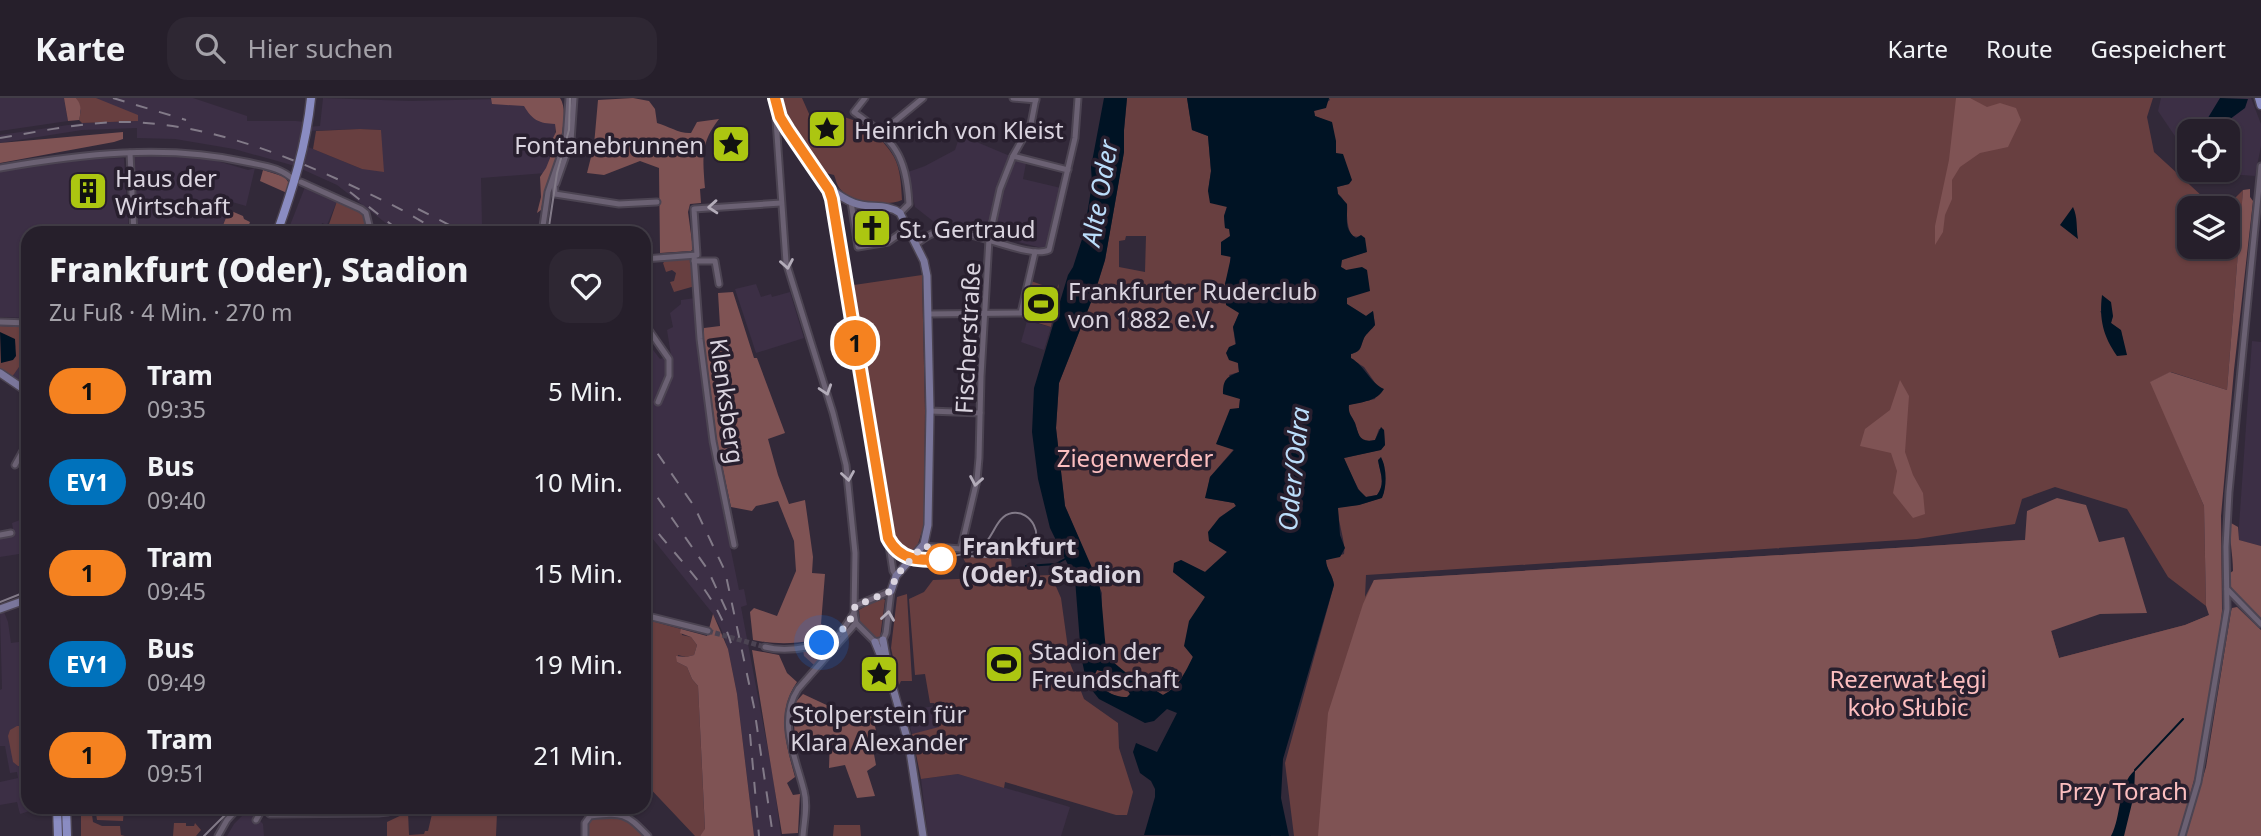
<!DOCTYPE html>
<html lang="de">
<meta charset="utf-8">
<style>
body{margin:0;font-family:"Noto Sans",sans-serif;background:#2e2733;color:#f1f3f6;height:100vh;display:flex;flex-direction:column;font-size:26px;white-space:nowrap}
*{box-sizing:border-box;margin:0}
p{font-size:23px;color:#a4a2a9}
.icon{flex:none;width:38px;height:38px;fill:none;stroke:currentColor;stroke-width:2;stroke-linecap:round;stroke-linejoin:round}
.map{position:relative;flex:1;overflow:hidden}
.panel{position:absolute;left:21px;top:128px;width:630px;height:588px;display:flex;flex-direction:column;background:#261f2b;border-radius:21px;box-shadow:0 2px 5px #0004,0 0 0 2px #423d47}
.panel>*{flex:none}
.badge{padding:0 14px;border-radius:23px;font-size:24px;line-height:46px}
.tools{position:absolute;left:2177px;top:21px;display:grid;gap:14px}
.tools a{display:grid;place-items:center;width:63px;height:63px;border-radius:14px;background:#261f2b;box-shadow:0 2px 5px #0004,0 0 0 2px #423d47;font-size:35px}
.you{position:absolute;width:35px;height:35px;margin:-18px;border:5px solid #fff;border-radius:50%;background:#1a73e8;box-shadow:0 0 0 10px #1a73e833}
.map>.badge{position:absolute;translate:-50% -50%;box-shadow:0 0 0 4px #fff}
.round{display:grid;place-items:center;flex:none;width:74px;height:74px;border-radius:21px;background:#2e2733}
.summary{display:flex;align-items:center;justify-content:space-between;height:119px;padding:0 28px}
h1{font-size:33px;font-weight:800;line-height:52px}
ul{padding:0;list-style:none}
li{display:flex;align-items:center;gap:21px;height:91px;padding:0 28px}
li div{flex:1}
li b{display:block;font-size:26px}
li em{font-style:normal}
li .badge{min-width:77px;font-weight:700;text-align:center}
header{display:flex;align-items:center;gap:42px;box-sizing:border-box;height:98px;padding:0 35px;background:#261f2b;border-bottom:2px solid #423d47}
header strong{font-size:33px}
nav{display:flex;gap:38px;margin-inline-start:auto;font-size:24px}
.search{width:490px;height:63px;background:#2e2733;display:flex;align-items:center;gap:18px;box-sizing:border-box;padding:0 24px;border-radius:21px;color:#a4a2a9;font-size:26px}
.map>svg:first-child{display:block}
.built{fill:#3c2f45;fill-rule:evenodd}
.green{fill:#683f40;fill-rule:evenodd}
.forest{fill:#7f5354}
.water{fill:#001324;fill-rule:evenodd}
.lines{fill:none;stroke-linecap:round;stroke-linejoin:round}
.stream{stroke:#001324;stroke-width:2}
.street-tunnel{stroke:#4b4352;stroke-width:5;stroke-dasharray:5 2.5;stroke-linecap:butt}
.street-casing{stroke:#4c4452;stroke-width:9}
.secondary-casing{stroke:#4c4452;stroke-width:10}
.primary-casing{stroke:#4c4452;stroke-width:11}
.street{stroke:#6b6173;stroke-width:5}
.secondary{stroke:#7a769b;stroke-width:7}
.primary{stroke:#8a8cc2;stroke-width:8}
.tram{stroke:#827a88;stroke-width:2}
.rail{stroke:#827a88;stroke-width:2;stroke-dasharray:12 12;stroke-linecap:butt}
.oneway{stroke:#b3acb9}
.line-casing{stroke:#fff;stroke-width:16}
.line{stroke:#f58220;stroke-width:10}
.walk{stroke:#dad4df;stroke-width:7;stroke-dasharray:0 12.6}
.stop-dot{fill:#fff;stroke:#f58220;stroke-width:3.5}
.labels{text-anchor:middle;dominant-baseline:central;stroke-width:7;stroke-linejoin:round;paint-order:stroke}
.poi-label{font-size:24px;fill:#dad4df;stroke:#281f2e;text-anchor:start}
.street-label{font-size:24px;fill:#dad4df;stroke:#281f2e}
.park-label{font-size:24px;fill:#fcbebf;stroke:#281f2e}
.stop-label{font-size:24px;font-weight:bold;fill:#dad4df;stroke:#281f2e;text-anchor:start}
.water-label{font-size:26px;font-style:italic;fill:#bbddfa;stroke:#281f2e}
</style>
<header>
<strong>Karte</strong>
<div class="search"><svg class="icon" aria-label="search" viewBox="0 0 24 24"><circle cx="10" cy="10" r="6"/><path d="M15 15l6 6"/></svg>Hier suchen</div>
<nav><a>Karte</a><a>Route</a><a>Gespeichert</a></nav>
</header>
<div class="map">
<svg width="2261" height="738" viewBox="0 0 2261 738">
<rect width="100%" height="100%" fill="#322939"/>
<g class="built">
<polygon points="0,0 64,0 68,23 0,33"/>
<path d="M95 0H193L247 18V23H296L305 24V29L320 28 323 0 410 3 545 0 556 17 555 40 546 75 481 80 482 127 493 135H377L387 126 337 87 295 68 234 51 175 41 137 40V30L82 32 0 45V37L82 25 137 23ZM360 31 381 32 362 71 301 46 303 33Z"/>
<polygon points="2161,0 2251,0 2261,26 2261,48 2255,78 2229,76 2224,72 2228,72 2228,33 2189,33 2189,53 2183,50 2158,13"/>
<polygon points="960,37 1010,58 996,94 987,138 938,127 915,109 908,74 925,68 955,52"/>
<polygon points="168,57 197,57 248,72 255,70 246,108 232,104 220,135 138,135 134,59"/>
<polygon points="124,60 129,135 28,135 28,220 0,219 0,73 67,62"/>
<polygon points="1015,63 1026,65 1023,81 1061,90 1046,151 994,138 993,136 1002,91"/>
<polygon points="305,89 337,103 327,127 322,125 321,135 287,135"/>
<polygon points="756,186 761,199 771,196 772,199 790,194 804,240 756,255 735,191"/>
<polygon points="695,200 697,240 709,344 739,492 744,491 747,507 741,509 773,678 781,738 754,738 737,596 728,551 721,531 713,516 644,430 644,240 660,261 671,257 667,232 673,229 670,215 681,206 681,202"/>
<polygon points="1027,223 1051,229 1044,252 1021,244"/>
<polygon points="19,229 28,229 28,289 12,279 19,269"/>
<polygon points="2252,243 2261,244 2261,448 2238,442"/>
<polygon points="28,419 28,477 19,456 0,459 0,439 14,437 12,425"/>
<polygon points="4,514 8,524 11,545 26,543 28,569 28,709 51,709 51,712 36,711 20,716 17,704 0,707 0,684 18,680 17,674 10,675 5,648 0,648 0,592 2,591 0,515"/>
<polygon points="934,608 939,630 912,636 906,613"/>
<polygon points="958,676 1070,709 1061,738 928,738 921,681"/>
<polygon points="249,711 263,726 264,738 227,738 234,726"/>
</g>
<g class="green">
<polygon points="76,0 96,0 138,17 138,23 82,25 79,22 81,13"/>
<path d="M783 0H802L810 18 814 20C825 18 836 17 847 20 864 24 886 44 894 59 901 72 901 88 902 102 886 109 848 105 838 88 836 85 836 81 834 77L826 75C809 52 788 29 783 0Z"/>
<path d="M1127 0H1187L1192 32 1208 38 1211 73 1208 93 1220 106 1227 108 1224 118 1225 130 1230 131V169L1225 186 1240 214 1233 229 1239 274 1229 277 1240 301 1239 310 1217 346 1234 351 1210 379 1206 400 1234 405 1236 408 1220 419 1210 443 1228 453 1205 474 1181 462 1173 474 1205 498C1199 531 1197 580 1163 597L1125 574 1107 559 1102 527V495L1065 408 1056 330 1059 285 1095 194 1105 162 1124 54V32ZM1126 138H1146L1145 174 1119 169V143L1125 142Z"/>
<path d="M1329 0H2153L2147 19 2154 54 2215 110H2189V149H2228V110H2225L2243 92 2227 292 2171 274 2151 284 2204 408 2206 508 2168 479 2127 411 2055 389 2022 401 2015 426 1917 441 1366 477 1365 499 1374 482 2025 442 2059 560 2185 527 2222 512 2215 577 2198 667 2178 738H1294L1285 665 1334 487C1333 477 1326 471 1326 462L1344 456C1346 443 1337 423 1338 409L1359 407 1381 400 1384 394V366L1378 362C1380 375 1386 385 1377 397L1366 399 1362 397C1359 393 1344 362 1344 360L1380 352 1385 347 1384 332 1379 331 1375 342C1359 346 1359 338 1355 325 1352 318 1348 316 1348 307L1375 301 1378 289 1364 269 1351 261V256C1362 253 1360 250 1364 240 1366 236 1372 231 1375 227L1373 213 1366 218 1347 206 1346 172 1341 169V162L1366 154 1360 139 1352 138C1343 121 1352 107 1338 96L1337 89 1349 86 1336 55 1332 25 1315 18 1314 13 1330 2ZM2100 213 2113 218 2111 225 2121 233 2126 257Z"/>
<polygon points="360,31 381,32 384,74 362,71 313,51 316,33"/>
<polygon points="337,103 363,116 368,135 326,135"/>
<polygon points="126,128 126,135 79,135 79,129"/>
<polygon points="693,160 695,188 674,194 670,184 674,183 676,175 672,172 666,174 663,165 666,162"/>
<polygon points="922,177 925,313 924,427 918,446 911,457 898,448 893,439 854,187"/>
<polygon points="1031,183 1056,192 1059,186 1051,229 1022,220"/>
<polygon points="0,228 19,229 19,269 12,279 0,270"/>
<path d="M963 459 1011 460 1012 473C996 474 969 479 963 459Z"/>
<polygon points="1051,477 1061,500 1070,565 1084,601 1118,625 1119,650 1133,694 1127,717 1116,717 1005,684 1004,690 958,676 921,681 912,636 939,629 934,605 930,605 925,576 915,577 909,501 924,494 933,482"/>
<polygon points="907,496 912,583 901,583 899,587 891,550 897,499"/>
<polygon points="881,499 885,502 880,540 876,540 860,524 859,512"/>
<polygon points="644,521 681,531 682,537 691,539 697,547 694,557 686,559 678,557 677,564 687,569 692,581 698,588 705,732 700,738 695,738 644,684"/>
<polygon points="825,547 828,549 814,567 804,558 803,552"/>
<path d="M1097 572C1111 575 1123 583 1130 596L1127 600C1112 599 1099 591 1095 576Z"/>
<polygon points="17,628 21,628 27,633 28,666 26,668 18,668 13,664 8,638 10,632"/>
<polygon points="81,709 91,709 93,724 102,728 120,728 121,737 125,738 81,738"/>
<polygon points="95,709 124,709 123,723 97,722"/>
<polygon points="269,709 353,709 353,711 273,711"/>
<polygon points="441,709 568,709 568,715 497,715 496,738 387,738 387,724 408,714 409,737 424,736 425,733 428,733 432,716 441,715"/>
<polygon points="594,719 623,719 644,738 588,738 588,725"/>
<polygon points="174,725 186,725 186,728 194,728 195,725 201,732 196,738 173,738"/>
<polygon points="834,727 860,727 861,738 833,738"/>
</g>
<g class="forest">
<path d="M64 0H76C82 7 81 14 79 22L68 23Z"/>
<path d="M491 0H560C574 20 546 87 541 112L537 115 541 99 540 79 546 70 550 60V46L556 34 555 26C539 25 533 23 524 8L492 6Z"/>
<path d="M633 0 649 3 655 11 657 25C668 28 680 36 691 35L697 24 719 21C700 45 703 60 705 90L700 91 701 105 690 106 688 114 693 151 691 153 660 155 659 70 640 63 604 77 587 75 594 47 598 2Z"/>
<polygon points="1956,0 1970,0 1987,9 2000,5 2016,10 2021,22 2008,49 1980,55 1960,69 1952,82 1952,101 1945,117 1943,134 1935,147 1935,128 1949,62"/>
<polygon points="123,34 123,41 114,44 0,65 0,45"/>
<polygon points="263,72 285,79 290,87 287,95 260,83"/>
<polygon points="2250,91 2250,99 2253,103 2234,272 2221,418 2222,512 2215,577 2198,667 2179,738 1318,738 1328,615 1363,506 1374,482 2025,442 2027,413 2057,400 2086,407 2099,444 2124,439 2147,515 2100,516 2051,533 2059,560 2185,527 2209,517 2206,508 2204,408 2150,284 2170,274 2227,292 2243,92"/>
<polygon points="229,112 243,118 244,121 250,124 246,135 220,135"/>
<path d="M733 194 754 260H757L785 335 768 341 778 377 789 406 805 402 813 459 812 475 825 476 821 526 837 534C810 546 782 548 753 542L750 514 754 510 777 518 796 473 794 443 778 403 756 408 752 413 731 409 717 344 704 243V230L720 228 718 195Z"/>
<polygon points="1900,282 1909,298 1905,354 1913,377 1923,395 1925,416 1913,420 1893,395 1897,373 1891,355 1860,348 1865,331 1890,312"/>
<path d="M2231 425 2238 429 2239 442 2261 448V521L2230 491V475L2233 473C2233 456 2229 443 2231 425Z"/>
<polygon points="2237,509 2261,532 2261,738 2186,738 2206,669 2231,513 2232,510"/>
<polygon points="713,516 728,551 737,596 754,738 700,738 705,731 698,588 692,581 687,569 677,564 676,558 686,559 694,557 697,547 691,539 680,535 681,531 707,538"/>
<path d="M752 552 779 557 787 575 797 584C776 614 786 646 795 679L787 685 793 697 800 696 798 735 782 736Z"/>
<polygon points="803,596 833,610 834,621 873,618 877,638 871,640 876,667 867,673 875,698 857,700 845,667 829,670 830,641 795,643 793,607"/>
</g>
<g class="water">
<path d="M1104 0H1127L1124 32V54L1105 162 1095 194 1059 285 1056 330 1065 408 1093 472 1097 473C1103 501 1103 530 1107 559L1125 574 1163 597C1179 589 1185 574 1193 559L1184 548 1189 523 1205 499 1173 474 1174 465 1181 462 1205 474 1227 454 1209 443 1208 434 1219 420 1236 408 1234 405 1205 400 1210 379 1234 352 1216 346 1230 311 1239 310 1240 301 1223 296C1223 282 1226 279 1239 274L1238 265 1229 262 1226 255 1229 249 1236 246 1233 229 1239 215 1226 207 1225 186 1231 159 1221 157V144L1230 138 1229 131 1225 130 1224 118 1227 109 1210 105 1208 93 1211 73 1208 38 1192 32 1187 0H1329L1326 10 1314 13 1315 18 1332 24 1336 43V55L1343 56 1352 82 1349 86 1337 89 1338 96 1347 106C1348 120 1343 131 1356 140L1361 137 1365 140 1367 154 1342 162 1341 169 1346 172 1362 169 1367 172 1370 193 1347 200V206L1366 218 1373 213 1375 227C1372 231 1366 236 1364 240 1360 249 1362 253 1351 256V260C1365 268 1370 285 1384 291 1377 303 1363 304 1349 307 1348 316 1352 318 1355 325 1359 337 1359 345 1375 342L1381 329 1384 332 1385 347 1381 352 1344 360 1358 391 1366 399 1377 397C1386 385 1380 375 1378 362L1381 359C1387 370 1387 389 1382 400L1359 407 1338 410 1340 437 1345 450 1340 459 1326 462C1326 471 1333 477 1334 487L1283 661 1281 700 1289 738 1144 737 1155 699V691L1151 683 1140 675 1133 654 1136 645 1157 654 1177 615 1167 611 1154 623 1145 625 1099 601 1087 586 1081 558 1075 481 1050 430 1038 381 1032 334 1034 290 1068 177 1073 169 1084 135 1092 86 1091 69ZM1097 572C1111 575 1123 583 1130 596L1127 599C1112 599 1099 591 1095 576Z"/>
<polygon points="2220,0 2248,1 2245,10 2214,33 2197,33 2203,28"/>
<path d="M2073 109C2078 120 2076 129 2078 141L2060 127Z"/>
<path d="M2102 197 2111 204 2113 218 2111 225 2121 232 2127 257 2117 258C2103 238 2099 221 2102 197Z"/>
<polygon points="0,234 15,241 16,258 13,262 1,265"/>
<path d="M2135 672 2134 697 2124 738H2111C2122 718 2117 688 2135 672Z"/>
</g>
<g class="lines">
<g class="stream">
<polyline points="1026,468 1056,466 1065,461"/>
<polyline points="2135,672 2183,621"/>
</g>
<polyline class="street-tunnel" points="708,533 765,549"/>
<g class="street-casing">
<g id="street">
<path d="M865 0 854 14C894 43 906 55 909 106L900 115"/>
<polyline points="1013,0 1036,2"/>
<polyline points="782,20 776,22 786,164 833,315 846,367 855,455 854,515 856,525 875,544 883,542 886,535 891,493 855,508"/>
<polyline points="882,34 923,0"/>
<polyline points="130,55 134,135"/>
<polyline points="1013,58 1068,72"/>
<path d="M0 70C81 56 165 46 246 64 264 68 281 69 295 83"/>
<polyline points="554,80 555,96 619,106 657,104"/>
<polyline points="301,84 361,111 366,115 371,135"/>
<polyline points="556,86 571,43 574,0"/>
<polyline points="830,91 842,149 893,473 896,478"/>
<polyline points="851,104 858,149 888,144 908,130"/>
<polyline points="542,135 548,94 566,42 569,0"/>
<path d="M916 146C923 141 932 134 940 133 967 129 1029 162 1049 152L1075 40 1078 0"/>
<polyline points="694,158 700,241 713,343 734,447"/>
<polyline points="644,161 697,157 694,111 781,105"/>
<polyline points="694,163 715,163 719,186"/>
<polyline points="928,216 1021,215 1035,154"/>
<polyline points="0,224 28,225"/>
<polyline points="644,225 669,261 669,278 658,304"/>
<polyline points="930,313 980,315"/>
<polyline points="15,367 28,344"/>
<polyline points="0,437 11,435"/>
<polyline points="889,441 904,456 913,461"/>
<polyline points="923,448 961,451 963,442 977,382 979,360 981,278 989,141 1000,91 1013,58 1031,26 1036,0"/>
<polyline points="2227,491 2261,526"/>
<polyline points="644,517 708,533"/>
<polyline points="831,541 840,536 854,515"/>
<path d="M765 549C787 555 817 548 838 541"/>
<polyline points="262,709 270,716 378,715 388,714 397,709"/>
<polyline points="256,722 263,710"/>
<polyline points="218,738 227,722 239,709"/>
<path d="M585 738V725L590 718C623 714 626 715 648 738"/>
<path d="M803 738C804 723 808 708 804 693 796 660 777 623 798 591L856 525"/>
<polyline points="2182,738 2198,684 2227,511 2226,449 2229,394 2261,68"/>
</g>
</g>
<g class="secondary-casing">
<g id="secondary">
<path d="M773 0C779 19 815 78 831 91 837 96 846 102 854 105 869 111 886 105 900 115L924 163 927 178 930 313 928 427 924 446 896 478 891 493"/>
<polyline points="0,275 28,294"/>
<polyline points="0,511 28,501"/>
<polyline points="883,542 889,576 909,647 923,738"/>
<polyline points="875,544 884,566"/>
</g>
</g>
<g class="primary-casing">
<g id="primary">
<polyline points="2259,0 2261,7"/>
<path d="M277 135C293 90 306 48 311 0"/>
<polyline points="57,709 58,738"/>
<polyline points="66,709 67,738"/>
</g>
</g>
<use href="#street" class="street"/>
<use href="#secondary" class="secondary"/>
<use href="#primary" class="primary"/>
<g class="tram">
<path d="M777 0 783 18 793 37 832 91 835 101 891 442C897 450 903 456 912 459 925 464 969 457 980 450 994 441 995 418 1012 415 1032 412 1044 438 1031 452 1019 464 984 458 968 458"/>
<polyline points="548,135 557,75 569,32 570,0"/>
<polyline points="0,504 28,493"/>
<polyline points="204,738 233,709"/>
</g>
<g class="rail">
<polyline points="113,0 186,22"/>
<path d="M0 40C42 33 84 24 127 24 204 26 276 53 346 85 378 100 410 114 439 135"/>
<polyline points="350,94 402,135"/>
<polyline points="418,111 465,135"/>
<polyline points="644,336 694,408 725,473 754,609 773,738"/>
<polyline points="644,380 708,472 728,516"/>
<path d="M644 417C681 467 718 492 734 556"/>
<polyline points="750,636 759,738"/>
</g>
</g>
<defs><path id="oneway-chevron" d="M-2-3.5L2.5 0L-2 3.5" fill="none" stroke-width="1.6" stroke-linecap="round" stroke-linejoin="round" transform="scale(1.75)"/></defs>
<g class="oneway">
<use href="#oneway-chevron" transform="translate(713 109) rotate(176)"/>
<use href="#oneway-chevron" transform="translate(787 166) rotate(80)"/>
<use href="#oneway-chevron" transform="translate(826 292) rotate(72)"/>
<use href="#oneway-chevron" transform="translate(848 378) rotate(81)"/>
<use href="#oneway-chevron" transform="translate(976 383) rotate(100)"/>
<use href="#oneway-chevron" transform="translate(888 518) rotate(-82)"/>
</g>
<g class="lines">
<g class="line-casing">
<path id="line" d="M775 0 780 19 788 32 829 92 832 101 888 440C900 463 920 463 943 461"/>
</g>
<use href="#line" class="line"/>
<path class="walk" d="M822 545C838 538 852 526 855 508L891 493 896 478 923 448 936 450 941 461"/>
</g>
<defs>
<g id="sight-square" transform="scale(2.0125)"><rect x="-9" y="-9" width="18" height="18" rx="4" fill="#acc611" stroke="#281f2e"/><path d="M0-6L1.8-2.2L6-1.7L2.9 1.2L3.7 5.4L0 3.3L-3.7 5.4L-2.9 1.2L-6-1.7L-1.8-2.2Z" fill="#111"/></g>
<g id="building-square" transform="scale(2.0125)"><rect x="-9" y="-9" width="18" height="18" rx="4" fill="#acc611" stroke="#281f2e"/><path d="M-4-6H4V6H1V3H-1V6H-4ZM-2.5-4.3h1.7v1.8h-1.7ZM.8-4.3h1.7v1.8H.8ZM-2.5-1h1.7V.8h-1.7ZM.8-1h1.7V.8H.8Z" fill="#111"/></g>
<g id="church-square" transform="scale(2.0125)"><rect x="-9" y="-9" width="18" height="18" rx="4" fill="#acc611" stroke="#281f2e"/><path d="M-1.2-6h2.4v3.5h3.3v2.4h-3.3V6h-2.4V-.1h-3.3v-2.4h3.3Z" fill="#111"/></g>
<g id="stadium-square" transform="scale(2.0125)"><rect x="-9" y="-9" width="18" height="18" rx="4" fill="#acc611" stroke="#281f2e"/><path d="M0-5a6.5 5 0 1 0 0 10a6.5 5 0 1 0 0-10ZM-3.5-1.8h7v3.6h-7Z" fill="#111"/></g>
</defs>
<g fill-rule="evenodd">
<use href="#sight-square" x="827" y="31"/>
<use href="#sight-square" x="731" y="46"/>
<use href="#building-square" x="88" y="93"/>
<use href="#church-square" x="872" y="130"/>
<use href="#stadium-square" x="1041" y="206"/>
<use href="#stadium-square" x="1004" y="566"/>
<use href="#sight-square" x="879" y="576"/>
</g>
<circle class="stop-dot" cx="941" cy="461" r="14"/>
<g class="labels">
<g class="poi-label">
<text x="854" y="31">Heinrich von Kleist</text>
<text x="704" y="46" text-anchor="end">Fontanebrunnen</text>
<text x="115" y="79">Haus der<tspan x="115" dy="28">Wirtschaft</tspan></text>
<text x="899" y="130">St. Gertraud</text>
<text x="1068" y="192">Frankfurter Ruderclub<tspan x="1068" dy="28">von 1882 e.V.</tspan></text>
<text x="1031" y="552">Stadion der<tspan x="1031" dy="28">Freundschaft</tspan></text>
<text x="879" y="615" text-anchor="middle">Stolperstein für<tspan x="879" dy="28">Klara Alexander</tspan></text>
</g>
<g class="street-label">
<text transform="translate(967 240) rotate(-87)">Fischerstraße</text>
<text transform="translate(728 303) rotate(82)">Klenksberg</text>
</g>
<g class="park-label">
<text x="1135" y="359">Ziegenwerder</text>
<text x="1908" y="580">Rezerwat Łęgi<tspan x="1908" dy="28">koło Słubic</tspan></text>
<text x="2123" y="692">Przy Torach</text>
</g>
<g class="stop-label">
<text x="962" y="447">Frankfurt<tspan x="962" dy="28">(Oder), Stadion</tspan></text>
</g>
<g class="water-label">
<text transform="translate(1099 95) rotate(-80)">Alte Oder</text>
<text transform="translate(1293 371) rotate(-84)">Oder/Odra</text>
</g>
</g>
</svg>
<div class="tools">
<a><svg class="icon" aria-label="locate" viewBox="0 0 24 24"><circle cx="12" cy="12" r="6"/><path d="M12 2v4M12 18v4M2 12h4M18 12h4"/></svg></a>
<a><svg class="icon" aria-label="layers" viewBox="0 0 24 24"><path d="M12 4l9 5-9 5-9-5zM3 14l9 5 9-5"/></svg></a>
</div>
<div class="you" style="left:822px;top:545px"></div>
<b class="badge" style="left:855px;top:245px;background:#f58220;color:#111">1</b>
<section class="panel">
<div class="summary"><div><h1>Frankfurt (Oder), Stadion</h1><p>Zu Fuß · 4 Min. · 270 m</p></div><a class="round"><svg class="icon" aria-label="heart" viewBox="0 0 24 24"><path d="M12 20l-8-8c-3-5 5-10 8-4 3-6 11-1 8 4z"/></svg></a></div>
<ul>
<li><span class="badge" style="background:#f58220;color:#111">1</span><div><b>Tram</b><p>09:35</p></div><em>5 Min.</em></li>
<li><span class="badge" style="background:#0072bc;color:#fff">EV1</span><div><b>Bus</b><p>09:40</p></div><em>10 Min.</em></li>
<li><span class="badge" style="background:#f58220;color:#111">1</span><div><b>Tram</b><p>09:45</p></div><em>15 Min.</em></li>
<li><span class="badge" style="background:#0072bc;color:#fff">EV1</span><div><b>Bus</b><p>09:49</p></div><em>19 Min.</em></li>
<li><span class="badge" style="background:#f58220;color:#111">1</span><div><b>Tram</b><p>09:51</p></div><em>21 Min.</em></li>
</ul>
</section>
</div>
